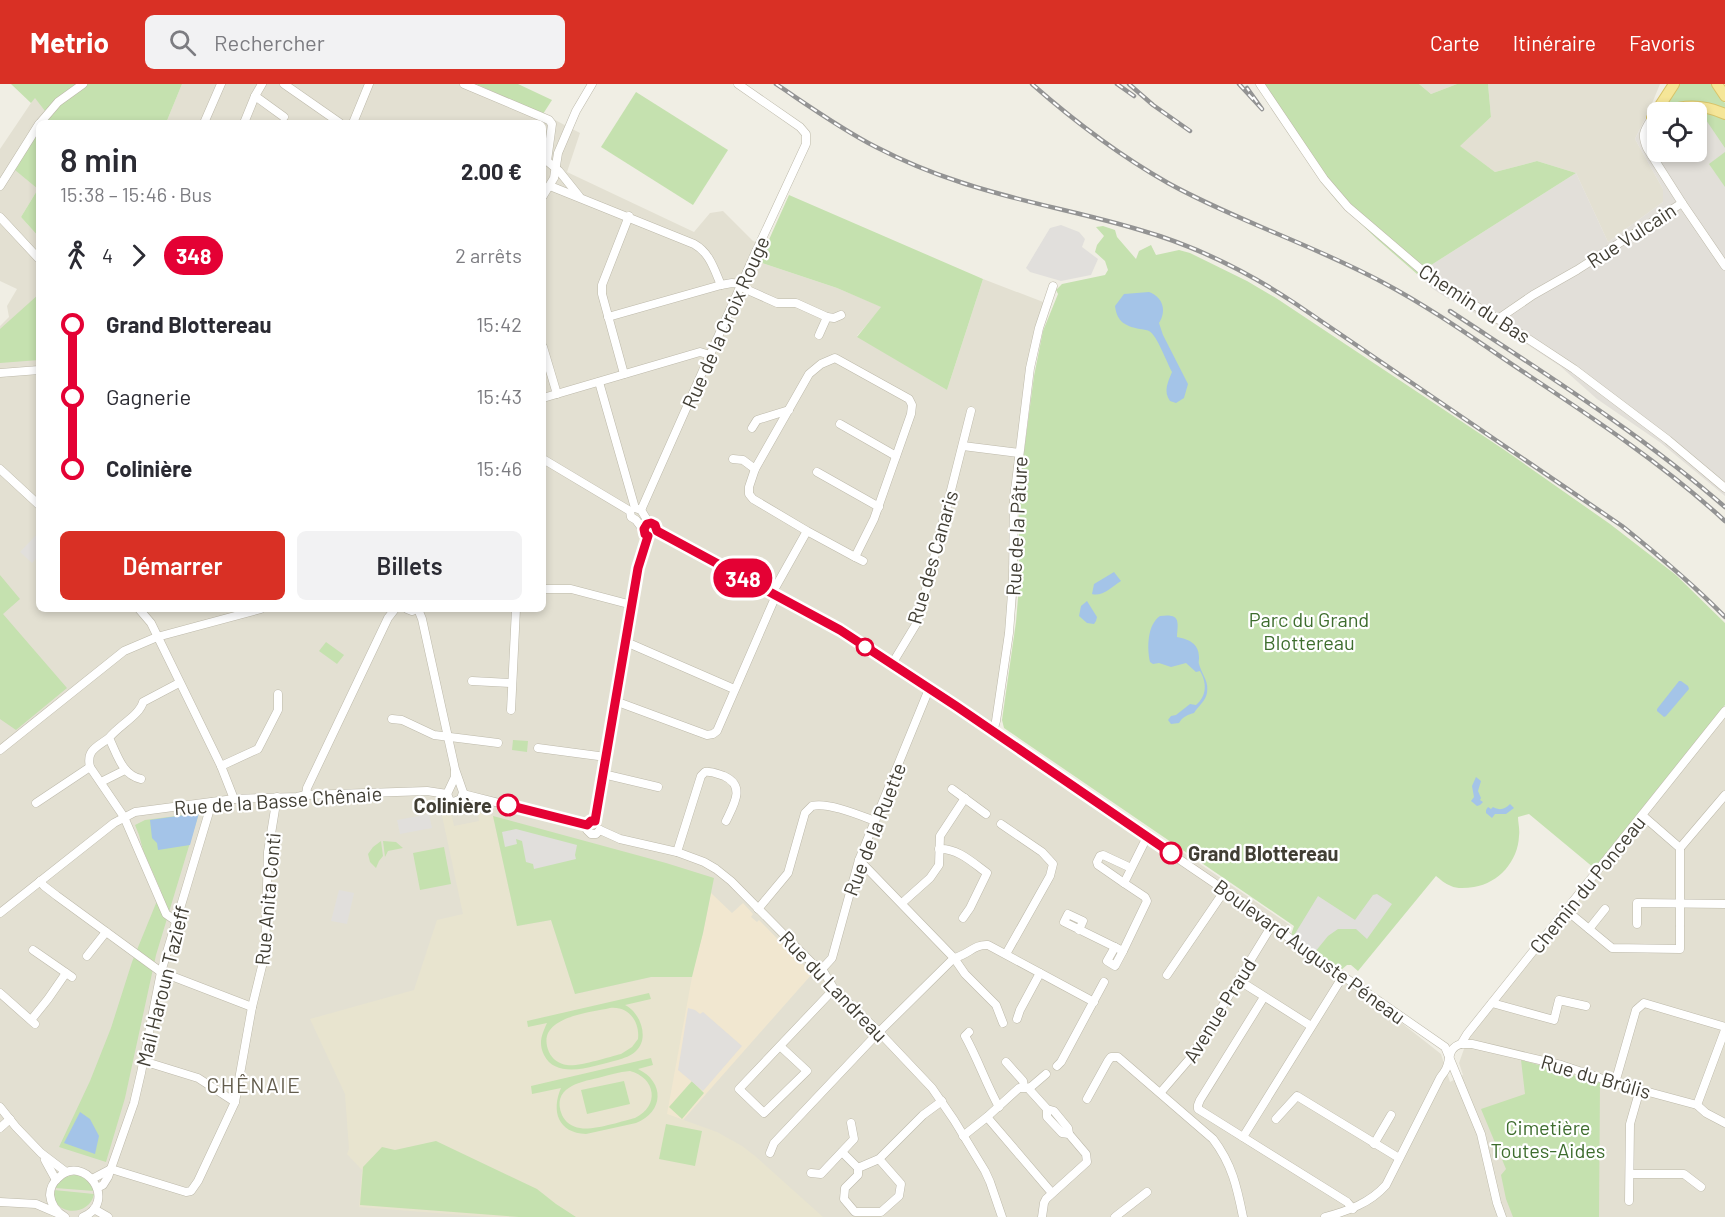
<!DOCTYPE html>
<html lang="fr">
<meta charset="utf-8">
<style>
body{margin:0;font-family:Barlow,sans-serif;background:#f2f2f3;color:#2b2b33;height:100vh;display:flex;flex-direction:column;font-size:22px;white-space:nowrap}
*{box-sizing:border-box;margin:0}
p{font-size:20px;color:#7c7c81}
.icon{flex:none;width:33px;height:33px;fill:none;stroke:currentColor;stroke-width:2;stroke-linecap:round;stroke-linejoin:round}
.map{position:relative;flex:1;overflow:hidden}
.panel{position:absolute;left:36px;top:36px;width:510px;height:492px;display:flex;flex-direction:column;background:#fff;border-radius:9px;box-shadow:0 3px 9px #0003}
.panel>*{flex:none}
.badge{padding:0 12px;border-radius:20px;font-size:21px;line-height:39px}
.fabs{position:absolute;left:1647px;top:18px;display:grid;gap:12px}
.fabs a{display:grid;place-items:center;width:60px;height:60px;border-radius:9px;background:#fff;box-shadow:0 3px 9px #0003;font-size:30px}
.map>.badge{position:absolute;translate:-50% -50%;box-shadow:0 0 0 3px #fff}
.legs{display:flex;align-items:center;gap:9px;height:66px;padding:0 24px;font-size:20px}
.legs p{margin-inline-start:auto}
.head{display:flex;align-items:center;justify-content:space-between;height:102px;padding:0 24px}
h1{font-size:33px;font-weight:600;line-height:45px}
.button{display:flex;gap:12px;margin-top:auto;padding:12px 24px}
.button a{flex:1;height:69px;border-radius:9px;background:#d93025;color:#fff;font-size:24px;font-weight:600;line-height:69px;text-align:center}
.button a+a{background:#f2f2f3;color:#2b2b33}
ul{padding:0 24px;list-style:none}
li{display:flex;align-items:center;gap:21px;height:72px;font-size:22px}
li i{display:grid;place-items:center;width:9px;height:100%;margin:0 8px;background:currentColor}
li i::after{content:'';width:15px;height:15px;margin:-8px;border:4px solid;border-radius:50%;background:#fff}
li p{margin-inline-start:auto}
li:first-child i{background:linear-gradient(#0000 50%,currentColor 0)}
li:last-child i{background:linear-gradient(currentColor 50%,#0000 0)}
header{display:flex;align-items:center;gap:36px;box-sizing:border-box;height:84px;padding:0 30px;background:#d93025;color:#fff}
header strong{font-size:28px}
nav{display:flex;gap:33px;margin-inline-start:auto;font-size:21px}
.search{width:420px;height:54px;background:#f2f2f3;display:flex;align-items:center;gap:15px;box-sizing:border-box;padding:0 21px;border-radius:9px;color:#7c7c81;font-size:22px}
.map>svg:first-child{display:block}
.residential{fill:#e3e0d2}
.commercial{fill:#f1e7d0}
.industrial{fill:#e2dfd9;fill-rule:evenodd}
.education{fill:#e8e4cf}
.green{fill:#c5e1af;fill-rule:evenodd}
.parking{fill:#e1dfdc}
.water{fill:#a4c4e8}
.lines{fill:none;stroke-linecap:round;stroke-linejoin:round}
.minor-casing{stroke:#bdb9aa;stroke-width:9}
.major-casing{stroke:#d8c46a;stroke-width:12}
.minor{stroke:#fff;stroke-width:8}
.major{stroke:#f5e698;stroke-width:10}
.rail-casing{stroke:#939393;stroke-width:4.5}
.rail{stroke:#fff;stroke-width:2;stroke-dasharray:7;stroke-linecap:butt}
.line-1-casing{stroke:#fff;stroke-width:14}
.line-1{stroke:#e40134;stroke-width:9}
.stop-1-dot{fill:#fff;stroke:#e40134;stroke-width:3}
.labels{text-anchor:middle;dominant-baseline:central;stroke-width:4.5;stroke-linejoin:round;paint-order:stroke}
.street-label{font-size:20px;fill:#413e34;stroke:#fff}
.park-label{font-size:20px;fill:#3e6d2e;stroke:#fff}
.stop-label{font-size:20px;font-weight:bold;fill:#413e34;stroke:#fff;text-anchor:end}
.neighbourhood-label{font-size:21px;letter-spacing:1.5px;fill:#635d4d;stroke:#fff}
</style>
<header>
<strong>Metrio</strong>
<div class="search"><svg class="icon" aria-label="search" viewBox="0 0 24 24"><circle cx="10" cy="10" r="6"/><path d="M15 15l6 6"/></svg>Rechercher</div>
<nav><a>Carte</a><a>Itinéraire</a><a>Favoris</a></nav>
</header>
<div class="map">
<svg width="1725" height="1133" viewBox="0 0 1725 1133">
<rect width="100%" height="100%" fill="#f0eee4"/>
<g class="residential">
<polygon points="182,0 476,0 530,23 580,49 567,88 694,148 710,129 723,127 753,157 766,162 759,178 837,204 882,223 857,252 947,306 983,195 1051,221 1041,246 1032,289 1018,406 1017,513 999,644 1290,841 1290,851 1441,970 1450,998 1463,991 1459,979 1469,951 1725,623 1725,1133 0,1133 0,242 9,233 7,222 17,205 0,197 0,65 35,13 48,31 39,39 38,105 21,133 39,153 39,525 543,525 543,39 166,39"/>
<polygon points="1419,0 1457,0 1431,10"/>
<polygon points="1488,0 1660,0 1648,29 1635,55 1663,105 1663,118 1608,158 1576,89 1537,77 1495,88 1459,62 1491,33"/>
</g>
<polygon class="commercial" points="711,809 732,829 743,819 753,830 751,833 757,838 759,836 812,890 683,1036 666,1030 690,897 703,849"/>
<path class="industrial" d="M1696 15 1725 58V412L1661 359 1597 315 1560 282 1499 242 1447 214 1433 205 1417 190 1576 89 1608 158 1663 118V105L1635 55 1648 29ZM1658 28H1696V68H1658Z"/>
<polygon class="education" points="440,722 450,724 454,742 479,737 478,729 493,732 517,842 551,836 575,910 651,893 692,893 667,1030 717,1048 742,1062 755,1072 823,1133 488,1133 359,1123 362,1086 347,1070 349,1065 345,1010 310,935 414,906 437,836 463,830"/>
<g class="green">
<polygon points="11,0 182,0 166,39 44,39 48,31 35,14 31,19"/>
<polygon points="476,0 518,0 552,16 543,30"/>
<polygon points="1256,0 1419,0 1431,10 1457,0 1488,0 1491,33 1460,62 1495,88 1537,77 1576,89 1417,190 1378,156 1336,116 1318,93 1283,37"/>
<polygon points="1677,0 1712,0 1725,19 1725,27 1661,28"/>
<polygon points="636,8 728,66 693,121 601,63"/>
<polygon points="1704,24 1725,33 1725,64 1706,36 1697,34 1696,28 1678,28"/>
<polygon points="39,47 39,153 21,133 38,105 15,86"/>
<polygon points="1725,68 1725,103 1709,80"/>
<polygon points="789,111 983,195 947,306 857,253 881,223 837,204 759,178"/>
<path d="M1103 142 1115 146 1117 153 1136 175 1139 167 1151 161 1156 171 1179 166 1190 169 1247 197 1276 214 1503 365 1610 440 1676 491 1725 539V621L1594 784 1529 730 1518 733C1518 739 1520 745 1519 752 1518 777 1499 799 1474 803 1466 804 1457 805 1451 802 1445 800 1440 795 1436 792L1358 887 1351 881H1347L1341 886 1291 851 1294 842 1004 644 1002 636 1016 538 1019 502V406L1034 292 1043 247 1058 210 1056 206 1062 200 1105 191 1108 186 1105 177 1095 168 1097 161 1104 152 1096 143Z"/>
<polygon points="39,210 39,276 0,279 0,245"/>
<polygon points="0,491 20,515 3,530 67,604 16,646 0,635"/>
<polygon points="326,558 344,571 337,580 319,567"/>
<polygon points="513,656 528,657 527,668 512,666"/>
<polygon points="199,729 156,871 125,1014 106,1078 59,1063 90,997 111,944 132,878 161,807 143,766 139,751 135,741 145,736"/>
<polygon points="493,732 666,779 714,794 703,849 692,893 651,893 575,910 551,836 517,842"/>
<polygon points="381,757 383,772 379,777 376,784 370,778 368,770 373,763"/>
<polygon points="383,757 396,758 403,764 388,767 385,773"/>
<polygon points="444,763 451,800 420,806 413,769"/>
<path d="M649 909 651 915 625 921C640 928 650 954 636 967 631 972 624 974 618 976 596 981 557 997 544 971 538 959 542 950 547 939L528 943 527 937ZM610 924C629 922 640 938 638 955L632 963 621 970C609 973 578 983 567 981 559 980 552 975 549 968 534 933 589 929 610 924Z"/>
<path d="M651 974 653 981 638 985C665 998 664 1028 636 1039L586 1050C558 1049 551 1027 561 1004L532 1010 531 1002ZM630 987C656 994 660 1022 635 1034 623 1037 592 1047 580 1044 572 1043 565 1038 562 1031 551 1004 579 998 598 994 609 991 619 988 630 987Z"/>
<polygon points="1521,976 1600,999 1599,1133 1513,1133 1506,1115 1501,1091 1506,1085 1481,1025 1525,1010"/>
<polygon points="624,997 630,1020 587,1030 581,1006"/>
<polygon points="692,997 704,1009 682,1035 669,1023"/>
<polygon points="666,1040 702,1047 695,1082 659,1075"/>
<polygon points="436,1057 537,1105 556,1120 576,1133 519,1133 360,1121 363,1083 382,1063 395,1066"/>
<path d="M76 1091C85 1093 90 1098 94 1107L55 1104C60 1096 66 1091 76 1091Z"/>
<path d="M54 1106 94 1110C90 1133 51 1133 54 1106Z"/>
</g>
<g class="parking">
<polygon points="1061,141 1079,148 1085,155 1082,163 1098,175 1091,191 1061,197 1030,188 1026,184 1050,144"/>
<polygon points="39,448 39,471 32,479 20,468"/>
<polygon points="429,730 432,744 400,750 397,736"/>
<polygon points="516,745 577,761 575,771 576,775 534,785 533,780 526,778 522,757 516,755 517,760 505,763 502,748"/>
<polygon points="339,806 354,809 347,840 331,837"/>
<polygon points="1377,810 1392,820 1367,855 1356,845 1338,845 1328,852 1315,868 1293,853 1318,812 1355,836 1373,811"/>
<polygon points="688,924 695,926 700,930 703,928 742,962 703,1007 678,986"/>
</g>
<g class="water">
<path d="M1149 208C1163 213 1167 227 1159 239L1163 251 1188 300 1184 314 1176 319 1170 317C1163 307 1168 298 1172 288 1167 279 1157 251 1149 247 1147 246 1142 245 1140 245 1125 242 1117 238 1115 222L1124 210Z"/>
<path d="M1114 488 1121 497C1112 503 1102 513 1092 510L1094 500Z"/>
<polygon points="1087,517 1097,533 1096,537 1094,540 1087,539 1079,532 1081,522"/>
<path d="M1160 532C1181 529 1178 538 1177 553 1189 555 1199 560 1199 573 1199 579 1198 577 1200 583 1203 592 1209 598 1207 609 1205 618 1198 622 1194 629 1189 630 1182 633 1179 639L1171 640 1168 636 1171 632 1176 631 1190 620 1196 621C1207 612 1207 599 1200 587L1196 588 1186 579 1171 583 1159 579 1153 580 1150 578C1147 564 1147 541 1160 532Z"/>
<polygon points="1679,597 1681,597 1688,602 1689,605 1666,632 1664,633 1657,627 1657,625"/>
<polygon points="1476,693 1481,697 1478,707 1481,714 1480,716 1483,718 1480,721 1477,722 1471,717 1474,713 1472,702"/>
<path d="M1510 720 1514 724 1506 730H1495L1492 734 1486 729V726L1488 723 1491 725 1493 723C1500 727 1505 725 1510 720Z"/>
<polygon points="199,729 190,761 158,766 157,759 152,754 150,736"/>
<polygon points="80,1028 90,1035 99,1052 95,1070 64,1059"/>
</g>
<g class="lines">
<g class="minor-casing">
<g id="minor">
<polyline points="284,0 340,39"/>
<polyline points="464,0 549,36 552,40 547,77 559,87 579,112"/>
<polyline points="1260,0 1324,95 1348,123 1438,200 1498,235 1574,285 1668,356 1725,404"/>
<polyline points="255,12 284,33"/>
<polyline points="40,39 58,18 83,0"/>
<polyline points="204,39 221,0"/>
<polyline points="244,39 255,12 262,0"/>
<polyline points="353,39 369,0"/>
<polyline points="0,102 39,40"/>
<path d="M550 102 694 160C710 169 714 185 721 201"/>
<polyline points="543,112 554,94 558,69 576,27 592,0"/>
<polyline points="1682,119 1725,182"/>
<polyline points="0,133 39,175"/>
<polyline points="741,203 777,219 796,219 827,233"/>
<polyline points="608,233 721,201 732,199 742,200"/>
<path d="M1498 235 1533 211 1577 186 1682 119 1647 64C1641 50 1644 47 1652 34"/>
<polyline points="819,251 827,233 834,234 841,231"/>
<polyline points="543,263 557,310"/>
<polyline points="0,289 39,286"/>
<polyline points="624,290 602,210 602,201 629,132"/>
<polyline points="599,298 635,424"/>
<polyline points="543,314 700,268 710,271"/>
<polyline points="840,340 896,372"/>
<polyline points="752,344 757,336 789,326"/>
<polyline points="963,362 1019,369"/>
<polyline points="543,375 630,427 631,433 636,436 648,452"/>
<polyline points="733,375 743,376 755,385"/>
<polyline points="0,385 39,421"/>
<polyline points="817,388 879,423"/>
<polyline points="635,424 641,426 649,439 655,441 657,447 840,546 892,580 1248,822 1301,863 1445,963 1481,1050 1497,1119 1502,1133"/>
<polyline points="641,426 753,174 806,60 806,50 800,43 738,0"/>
<polyline points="855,473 863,477"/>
<polyline points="543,505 571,505 632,521"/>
<polyline points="139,525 151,539 221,682 234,715"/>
<polyline points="407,525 412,527 417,525"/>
<polyline points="418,525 422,535 455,685 463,708 461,715 454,718 450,717 447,710"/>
<polyline points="626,558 734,605"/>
<polyline points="892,580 918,537 971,327"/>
<polyline points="472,597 512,599"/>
<polyline points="615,617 707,651 713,650 717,647 774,516 775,504 807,447 753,415 749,410 749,403 755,385 809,290 821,280 835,274 909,315 912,321 911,330 874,435 855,473 807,447"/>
<polyline points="511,626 516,525"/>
<polyline points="392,635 402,636 434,651 498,659"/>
<polyline points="993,647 996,637 1009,549 1013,496 1014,415 1030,284 1039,244 1053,202"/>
<polyline points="538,664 606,673"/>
<polyline points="0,666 124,567 157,553 261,525"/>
<polyline points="221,682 258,665 278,626 278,610"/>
<path d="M90 683C86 666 97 663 109 654"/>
<polyline points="603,690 658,703"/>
<path d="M141 695C122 691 117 670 109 654 118 642 140 631 143 618L179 599"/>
<polyline points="101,698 125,686"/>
<polyline points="952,705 986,730"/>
<polyline points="447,710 455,693 455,687"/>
<polyline points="463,710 587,741"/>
<polyline points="306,711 307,704 388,534 395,525"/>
<polyline points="36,719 90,683 124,733 166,830 176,837"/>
<polyline points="1642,731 1680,764 1680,841"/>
<polyline points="595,737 638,484 648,452"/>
<polyline points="1001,740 1042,768 1053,780 1050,792 1006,870"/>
<polyline points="587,741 587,746 591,750 596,750 600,746"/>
<polyline points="600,746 620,755 677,768 704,778 716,785 731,797 804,871 812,879 822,885 834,905 879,948 932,1004 954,1036 985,1087 990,1098 1002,1133"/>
<polyline points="1680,764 1725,711"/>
<path d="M939 765C958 764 973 779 987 789L970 824 963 834"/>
<path d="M677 768 701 692 705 688C712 687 717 690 724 692 746 702 734 720 726 737"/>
<polyline points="40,797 44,802 57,812 161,888 252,923"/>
<polyline points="1124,799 1098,781 1097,778 1100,772 1103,771 1131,784"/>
<polyline points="902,819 930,794 939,781 940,752 965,714"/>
<path d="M758 825 788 789 805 729 812 722C828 718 859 731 875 737"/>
<polyline points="1566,826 1612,864 1680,865 1680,843"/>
<polyline points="0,829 114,739 135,728 234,715 297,713 306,711 427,707 447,710"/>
<polyline points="1637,840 1637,819 1725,820"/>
<polyline points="1589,845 1605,825"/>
<polyline points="1079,846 1083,837 1068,830 1064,838 1123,867 1147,817 1145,813 1124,799 1147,753"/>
<polyline points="1115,863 1107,877 1115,882 1123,867"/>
<polyline points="33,866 72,893"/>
<polyline points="87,872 106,848"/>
<polyline points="822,885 832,874 859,776 929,605"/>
<polyline points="1167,891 1225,806"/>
<polyline points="1243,899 1311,942"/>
<polyline points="0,909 35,940"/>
<polyline points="1264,913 1200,1016 1198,1021 1198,1025 1347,1118 1353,1125"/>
<polyline points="1492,919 1554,936 1559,916 1586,922"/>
<polyline points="1017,935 1020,926 1040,889"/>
<polyline points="31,936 48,915 66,889"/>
<path d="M1003 939 996 921 965 890 954 874C968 871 974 860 988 861L1094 918"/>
<path d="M969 948 965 952C978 975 986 1000 999 1023"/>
<polyline points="1461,960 1472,960 1561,981 1615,999 1697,1021 1706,1029 1725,1039"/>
<polyline points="780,962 807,987 764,1029 739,1005 834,905"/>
<polyline points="143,977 198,994 235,1018"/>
<polyline points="1006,978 1023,997 1024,1003"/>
<polyline points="1057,982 1061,978 1104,898"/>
<polyline points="1615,999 1636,926 1644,919 1725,943"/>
<polyline points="1028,1004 1047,1025 1054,1027 1068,1044 1069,1050 1062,1049 1047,1033 1047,1025"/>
<polyline points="1161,1008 1192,972 1272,841"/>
<path d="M1087 1015 1108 977 1111 973H1118L1213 1055C1232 1080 1237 1103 1243 1133"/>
<polyline points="1697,1021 1725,946"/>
<polyline points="0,1023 16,1043 41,1069 66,1088"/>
<polyline points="987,1033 1052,1109"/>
<polyline points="1276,1035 1297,1012 1399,1074"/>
<polyline points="0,1044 10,1035"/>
<polyline points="963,1052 987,1033 1019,1004 1028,1004 1032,1002 1046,990"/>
<polyline points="1243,1053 1343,892"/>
<polyline points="1374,1060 1391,1031"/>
<polyline points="842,1068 858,1084"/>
<polyline points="770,1069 774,1059 877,950 954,874 859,776"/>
<polyline points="879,1075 858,1084 858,1091 845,1104 844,1115 855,1128 881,1128 899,1112 901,1100 879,1075 923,1031 942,1017"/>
<polyline points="45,1076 56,1096"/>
<polyline points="111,1085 186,1108 191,1107 198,1097 235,1018 252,923 265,870 268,768 277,713"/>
<polyline points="811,1089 821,1090 854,1055 851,1039"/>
<polyline points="1630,1090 1684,1090 1701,1103"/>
<polyline points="92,1095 111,1085"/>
<polyline points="97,1104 103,1101 108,1093 134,1019 141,989 161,888 212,718"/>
<polyline points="1629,1117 1630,1040 1640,1005"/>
<polyline points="0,1118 36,1120 57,1129"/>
<polyline points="94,1125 108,1133"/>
<path d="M65 1133C56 1128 51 1121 50 1111 50 1105 53 1098 58 1094 84 1068 119 1118 83 1133"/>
<polyline points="1042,1133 1044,1119 1046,1115 1087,1078 1086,1070 1069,1050"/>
<polyline points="1115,1133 1147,1108"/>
<path d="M1325 1133C1348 1127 1370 1119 1386 1101L1440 994C1442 991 1444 989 1446 985 1451 975 1447 964 1461 960L1467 950 1725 627"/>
</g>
</g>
<g class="major-casing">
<g id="major">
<polyline points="1717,0 1725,12"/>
<path d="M1665 28C1685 20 1705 21 1725 30"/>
<polyline points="1652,34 1674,0"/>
</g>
</g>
<use href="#minor" class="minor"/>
<use href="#major" class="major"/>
<g class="rail-casing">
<g id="rail">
<path d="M776 0C809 22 841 45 876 63 903 77 932 89 960 98 1019 118 1081 128 1140 146 1196 162 1248 188 1296 220L1622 442C1658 471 1693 500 1725 533"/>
<path d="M1032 0C1074 37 1119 71 1168 99 1237 137 1313 161 1382 198 1433 225 1480 259 1528 291 1596 336 1664 381 1725 437"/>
<polyline points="1117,0 1134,12"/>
<polyline points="1129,0 1153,21 1190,47"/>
<polyline points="1239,0 1262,25 1247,4"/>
<path d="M1450 227C1544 289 1640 349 1725 423"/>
</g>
</g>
<use href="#rail" class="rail"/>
</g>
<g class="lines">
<g class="line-1-casing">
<polyline id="line-1" points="508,721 587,741 591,737 595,737 638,484 648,452 645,450 644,445 647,440 651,439 655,441 657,447 840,546 956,622 1171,769"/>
</g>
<use href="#line-1" class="line-1"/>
</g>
<g class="stop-1-dot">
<circle cx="865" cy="563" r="8"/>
<circle cx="508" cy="721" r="10"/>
<circle cx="1171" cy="769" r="10"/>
</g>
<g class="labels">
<g class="street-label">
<text transform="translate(1631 151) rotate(-33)">Rue Vulcain</text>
<text transform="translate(1475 219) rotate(33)">Chemin du Bas</text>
<text transform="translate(725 238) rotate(-66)">Rue de la Croix Rouge</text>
<text transform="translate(1016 442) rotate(-87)">Rue de la Pâture</text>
<text transform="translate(932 473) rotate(-74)">Rue des Canaris</text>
<text transform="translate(278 716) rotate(-4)">Rue de la Basse Chênaie</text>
<text transform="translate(874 745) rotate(-69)">Rue de la Ruette</text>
<text transform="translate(1587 800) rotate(-51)">Chemin du Ponceau</text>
<text transform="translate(267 815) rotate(-85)">Rue Anita Conti</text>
<text transform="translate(1310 867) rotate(36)">Boulevard Auguste Péneau</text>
<text transform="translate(162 902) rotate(-76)">Mail Haroun Tazieff</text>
<text transform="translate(834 902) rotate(46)">Rue du Landreau</text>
<text transform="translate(1219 926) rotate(-58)">Avenue Praud</text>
<text transform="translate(1596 992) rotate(16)">Rue du Brûlis</text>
</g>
<g class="park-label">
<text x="1309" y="535">Parc du Grand<tspan x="1309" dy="23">Blottereau</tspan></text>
<text x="1548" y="1043">Cimetière<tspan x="1548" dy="23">Toutes-Aides</tspan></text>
</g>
<g class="stop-label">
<text x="492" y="721">Colinière</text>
<text x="1188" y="769" text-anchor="start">Grand Blottereau</text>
</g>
<g class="neighbourhood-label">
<text x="254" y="1000">CHÊNAIE</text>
</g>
</g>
</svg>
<div class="fabs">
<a><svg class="icon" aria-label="locate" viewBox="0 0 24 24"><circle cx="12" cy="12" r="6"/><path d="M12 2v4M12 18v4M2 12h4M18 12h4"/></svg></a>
</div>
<b class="badge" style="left:743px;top:494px;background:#e40134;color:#fff">348</b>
<section class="panel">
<div class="head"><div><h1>8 min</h1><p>15:38 – 15:46 · Bus</p></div><b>2.00 €</b></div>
<div class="legs"><svg class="icon" aria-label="walk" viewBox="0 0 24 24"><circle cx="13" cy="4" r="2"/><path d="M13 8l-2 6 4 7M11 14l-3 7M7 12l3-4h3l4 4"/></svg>4<svg class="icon" aria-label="forward" viewBox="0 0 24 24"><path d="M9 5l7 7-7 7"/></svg><b class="badge" style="background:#e40134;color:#fff">348</b><p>2 arrêts</p></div>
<ul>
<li><i style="color:#e40134"></i><b>Grand Blottereau</b><p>15:42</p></li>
<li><i style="color:#e40134"></i><span>Gagnerie</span><p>15:43</p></li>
<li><i style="color:#e40134"></i><b>Colinière</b><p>15:46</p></li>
</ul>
<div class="button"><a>Démarrer</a><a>Billets</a></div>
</section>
</div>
